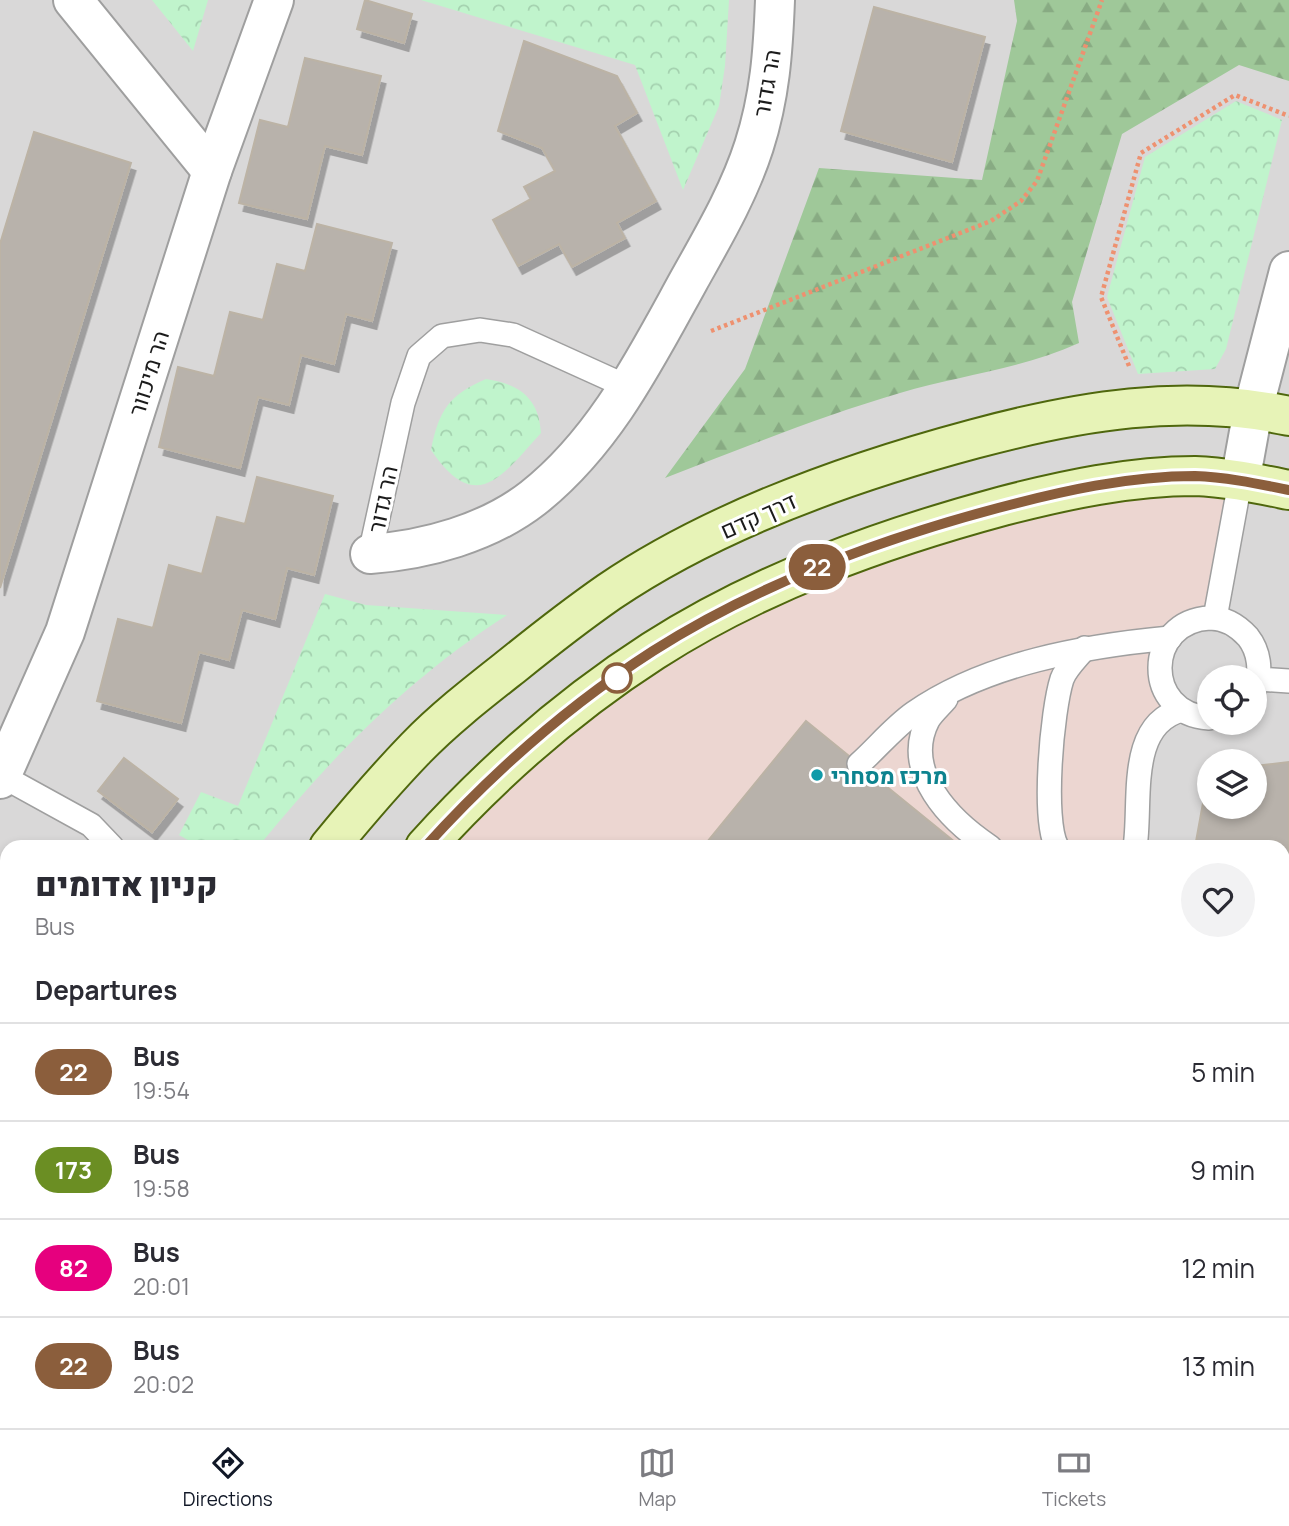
<!DOCTYPE html>
<meta charset="utf-8">
<style>
body{margin:0;font-family:Manrope,Heebo,sans-serif;background:#f2f2f3;color:#2b2b33;height:100vh;display:flex;flex-direction:column;font-size:26px;white-space:nowrap}
*{box-sizing:border-box;margin:0}
p{font-size:23px;color:#7c7c81}
.icon{flex:none;width:38px;height:38px;fill:none;stroke:currentColor;stroke-width:2;stroke-linecap:round;stroke-linejoin:round}
.map{position:relative;flex:1;overflow:hidden}
.drawer{position:absolute;left:0px;top:840px;width:1290px;height:588px;display:flex;flex-direction:column;background:#fff;border-radius:21px 21px 0 0;box-shadow:0 4px 10px #0003}
.drawer>*{flex:none}
.badge{padding:0 14px;border-radius:23px;font-size:24px;line-height:46px}
.tools{position:absolute;left:1197px;top:665px;display:grid;gap:14px}
.tools a{display:grid;place-items:center;width:70px;height:70px;border-radius:50%;background:#fff;box-shadow:0 4px 10px #0003;font-size:35px}
.map>.badge{position:absolute;translate:-50% -50%;box-shadow:0 0 0 4px #fff}
h2{padding:0 35px;font-size:26px;line-height:63px}
.round{display:grid;place-items:center;flex:none;width:74px;height:74px;border-radius:37px;background:#f2f2f3}
.headline{display:flex;align-items:center;justify-content:space-between;height:119px;padding:0 35px}
h1{font-size:33px;font-weight:800;line-height:52px}
ul{padding:0;list-style:none}
li{display:flex;align-items:center;gap:21px;height:98px;padding:0 35px;border-top:2px solid #e1e1e2}
li div{flex:1}
li b{display:block;font-size:26px}
li em{font-style:normal}
li .badge{min-width:77px;font-weight:700;text-align:center}
.dock{display:flex;justify-content:space-around;align-items:center;height:98px;border-top:2px solid #e1e1e2;background:#fff;font-size:19px;color:#7c7c81}
.dock a{display:grid;justify-items:center;gap:4px}
.dock .selected{color:#111827}
.map>svg:first-child{display:block}
.residential{fill:#d9d8d8;fill-rule:evenodd}
.commercial{fill:#ecd6d1}
.forest{fill:url(#forest-firs)}
.park{fill:url(#park-crowns)}
.parking{fill:#e3e3e3}
.building{fill:#b8b2ab;stroke:#bcb3a5;stroke-width:2;filter:url(#shadow)}
.lines{fill:none;stroke-linecap:round;stroke-linejoin:round}
.lane-casing{stroke:#9f9f9f;stroke-width:26}
.street-casing{stroke:#9f9f9f;stroke-width:42}
.secondary-casing{stroke:#4f670d;stroke-width:42}
.path{stroke:#ee9170;stroke-width:4.5;stroke-dasharray:3.5 3.5;stroke-linecap:butt}
.lane{stroke:#fff;stroke-width:23}
.street{stroke:#fff;stroke-width:38}
.secondary{stroke:#e7f3b7;stroke-width:38}
.line-casing{stroke:#fff;stroke-width:16}
.line{stroke:#8b5e3c;stroke-width:10}
.stop-dot{fill:#fff;stroke:#8b5e3c;stroke-width:3.5}
.culture-dot{fill:#0f9aa8;stroke:#fff;stroke-width:2.5}
.labels{text-anchor:middle;dominant-baseline:central;stroke-width:6;stroke-linejoin:round;paint-order:stroke}
.street-label{font-size:23px;fill:#1b1b1b;stroke:#fff}
.culture-label{font-size:23px;font-weight:bold;fill:#0d838f;stroke:#fff;text-anchor:start}
</style>
<div class="map">
<svg width="1289" height="1428" viewBox="0 0 1289 1428">
<defs>
<pattern id="forest-firs" width="22" height="20" patternUnits="userSpaceOnUse" patternTransform="scale(1.75)"><rect width="22" height="20" fill="#9fc899"/><path d="M5 1l3.5 6h-7zM16 11l3.5 6h-7z" fill="#88ab83"/></pattern>
<pattern id="park-crowns" width="20" height="18" patternUnits="userSpaceOnUse" patternTransform="scale(1.75)"><rect width="20" height="18" fill="#c0f4cc"/><path d="M2 6a3 3 0 1 1 6 0M12 15a3 3 0 1 1 6 0" fill="none" stroke="#a4d1af"/></pattern>
<filter id="shadow"><feDropShadow dx="4.5" dy="8" stdDeviation="0" flood-color="#0004"/></filter>
</defs>
<rect width="100%" height="100%" fill="#eceae1"/>
<path class="residential" d="M0 0H1289V1428H0ZM1209 677H1255V723H1209ZM1209 761H1255V807H1209ZM7 847H1283V1421H7Z"/>
<g class="commercial">
<polygon points="1240,482 1215,618 1170,638 1169,698 1156,724 1134,847 425,847 727,608 1058,492"/>
<polygon points="1283,1280 1289,1295 1289,1428 140,1428 137,1421 1283,1421"/>
</g>
<path class="forest" d="M1014 0H1289V81L1239 65 1122 134 1072 302 1079 343C1022 369 960 375 900 393 821 416 743 448 665 478L745 369 819 168 982 180 1017 21Z"/>
<g class="park">
<polygon points="152,0 208,0 193,51"/>
<polygon points="421,0 729,0 725,66 719,106 683,190 635,65"/>
<polygon points="1236,101 1282,120 1226,349 1215,369 1138,374 1107,297 1145,157"/>
<path d="M486 379C519 384 539 398 541 433 501 477 476 516 431 450 439 410 449 395 486 379Z"/>
<path d="M325 594 366 605 507 615C408 679 332 756 258 847H200L179 835 201 792 238 806Z"/>
</g>
<g class="parking">
<polygon points="1289,1036 1289,1168 1283,1152 1283,1045"/>
<polygon points="915,1421 1241,1421 1242,1428 909,1428"/>
</g>
<g class="building">
<polygon points="365,0 412,14 404,43 357,29"/>
<polygon points="874,7 985,37 952,162 841,131"/>
<polygon points="524,41 617,76 637,113 615,126 656,201 617,223 625,238 572,267 559,244 518,266 493,220 531,199 524,187 555,171 542,148 498,131"/>
<polygon points="305,58 381,76 362,155 325,146 307,219 239,203 260,120 288,127"/>
<polygon points="34,132 131,163 0,588 0,244"/>
<polygon points="317,224 392,243 372,321 346,314 334,364 301,355 289,405 258,397 240,468 159,447 178,367 214,376 230,312 263,320 277,264 305,271"/>
<polygon points="257,477 333,496 314,575 287,568 275,619 242,610 229,660 199,652 181,723 97,701 118,619 153,628 169,565 202,574 217,517 245,524"/>
<polygon points="806,721 961,847 703,847"/>
<polygon points="124,758 178,799 152,832 98,791"/>
<polygon points="1289,762 1289,978 1284,979 1283,847 1195,847 1209,770 1209,807 1255,807 1255,766"/>
<polygon points="7,871 7,945 0,940 0,881"/>
<polygon points="0,1071 7,1076 7,1181 0,1176"/>
<polygon points="371,1421 874,1421 868,1428 365,1428"/>
</g>
<g class="lines">
<g class="lane-casing">
<g id="lane">
<polyline points="370,554 403,403 419,356 442,336 480,330 513,335 630,388"/>
<polyline points="1215,618 1240,482"/>
<polyline points="1258,679 1289,681"/>
<path d="M946 699C940 706 932 713 928 720 901 772 951 821 990 847"/>
<path d="M1209 718C1143 714 1144 621 1210 618 1225 618 1238 626 1248 637 1259 651 1262 671 1255 688"/>
<path d="M859 764C877 748 894 727 914 713 986 663 1085 646 1170 638"/>
<polyline points="2,776 91,825 112,847"/>
<path d="M1057 847C1042 820 1052 710 1062 679 1066 668 1078 657 1085 648"/>
<path d="M1135 847C1142 804 1126 724 1182 710"/>
<polyline points="0,1007 7,1005"/>
</g>
</g>
<g class="street-casing">
<g id="street">
<polyline points="73,0 212,171"/>
<polyline points="1240,482 1253,410 1289,271"/>
<path d="M370 554C426 550 488 533 533 498 605 441 646 358 689 280 713 237 739 193 754 146 770 96 773 52 775 0"/>
<polyline points="0,779 65,632 212,171 274,0"/>
</g>
</g>
<g class="secondary-casing">
<g id="secondary">
<path d="M329 847C357 813 386 779 416 748 445 718 480 691 513 665 544 640 576 615 609 592 715 520 851 472 974 439 1078 411 1182 393 1289 416"/>
<path d="M425 847C492 773 569 705 653 651 759 583 881 539 1003 506 1065 490 1130 476 1195 476 1226 477 1259 484 1289 490"/>
<polyline points="0,1271 7,1265"/>
<polyline points="0,1320 7,1324"/>
<polyline points="58,1421 63,1428"/>
<polyline points="134,1421 137,1428"/>
</g>
</g>
<g class="path">
<polyline points="711,331 991,221 1021,201 1037,181 1102,0"/>
<polyline points="1129,366 1101,297 1141,153 1235,95 1289,116"/>
</g>
<use href="#lane" class="lane"/>
<use href="#street" class="street"/>
<use href="#secondary" class="secondary"/>
</g>
<g class="lines">
<g class="line-casing">
<path id="line" d="M425 847C492 773 569 705 653 651 758 584 878 540 998 508 1062 491 1128 476 1195 476 1226 477 1259 484 1289 490"/>
</g>
<use href="#line" class="line"/>
</g>
<circle class="stop-dot" cx="617" cy="678" r="14"/>
<circle class="culture-dot" cx="817" cy="775" r="7"/>
<g class="labels">
<g class="street-label">
<text transform="translate(766 83) rotate(-80)">הר גדור</text>
<text transform="translate(148 373) rotate(-73)">הר מיכוור</text>
<text transform="translate(382 499) rotate(-78)">הר גדור</text>
<text transform="translate(758 515) rotate(-24)">דרך קדם</text>
</g>
<g class="culture-label">
<text x="831" y="775">מרכז מסחרי</text>
</g>
</g>
</svg>
<div class="tools">
<a><svg class="icon" aria-label="locate" viewBox="0 0 24 24"><circle cx="12" cy="12" r="6"/><path d="M12 2v4M12 18v4M2 12h4M18 12h4"/></svg></a>
<a><svg class="icon" aria-label="layers" viewBox="0 0 24 24"><path d="M12 4l9 5-9 5-9-5zM3 14l9 5 9-5"/></svg></a>
</div>
<b class="badge" style="left:817px;top:567px;background:#8b5e3c;color:#fff">22</b>
<section class="drawer">
<div class="headline"><div><h1>קניון אדומים</h1><p>Bus</p></div><a class="round"><svg class="icon" aria-label="heart" viewBox="0 0 24 24"><path d="M12 20l-8-8c-3-5 5-10 8-4 3-6 11-1 8 4z"/></svg></a></div>
<h2>Departures</h2>
<ul>
<li><span class="badge" style="background:#8b5e3c;color:#fff">22</span><div><b>Bus</b><p>19:54</p></div><em>5 min</em></li>
<li><span class="badge" style="background:#6b8e23;color:#fff">173</span><div><b>Bus</b><p>19:58</p></div><em>9 min</em></li>
<li><span class="badge" style="background:#e6007e;color:#fff">82</span><div><b>Bus</b><p>20:01</p></div><em>12 min</em></li>
<li><span class="badge" style="background:#8b5e3c;color:#fff">22</span><div><b>Bus</b><p>20:02</p></div><em>13 min</em></li>
</ul>
</section>
</div>
<nav class="dock">
<a class="selected"><svg class="icon" aria-label="directions" viewBox="0 0 24 24"><path d="M12 3l9 9-9 9-9-9zM9 14v-3h6M13 9l2 2-2 2"/></svg>Directions</a>
<a><svg class="icon" aria-label="map" viewBox="0 0 24 24"><path d="M3 6l6-2 6 2 6-2v14l-6 2-6-2-6 2zM9 4v14M15 6v14"/></svg>Map</a>
<a><svg class="icon" aria-label="tickets" viewBox="0 0 24 24"><path d="M3 7h18v10H3zM15 7v10"/></svg>Tickets</a>
</nav>
